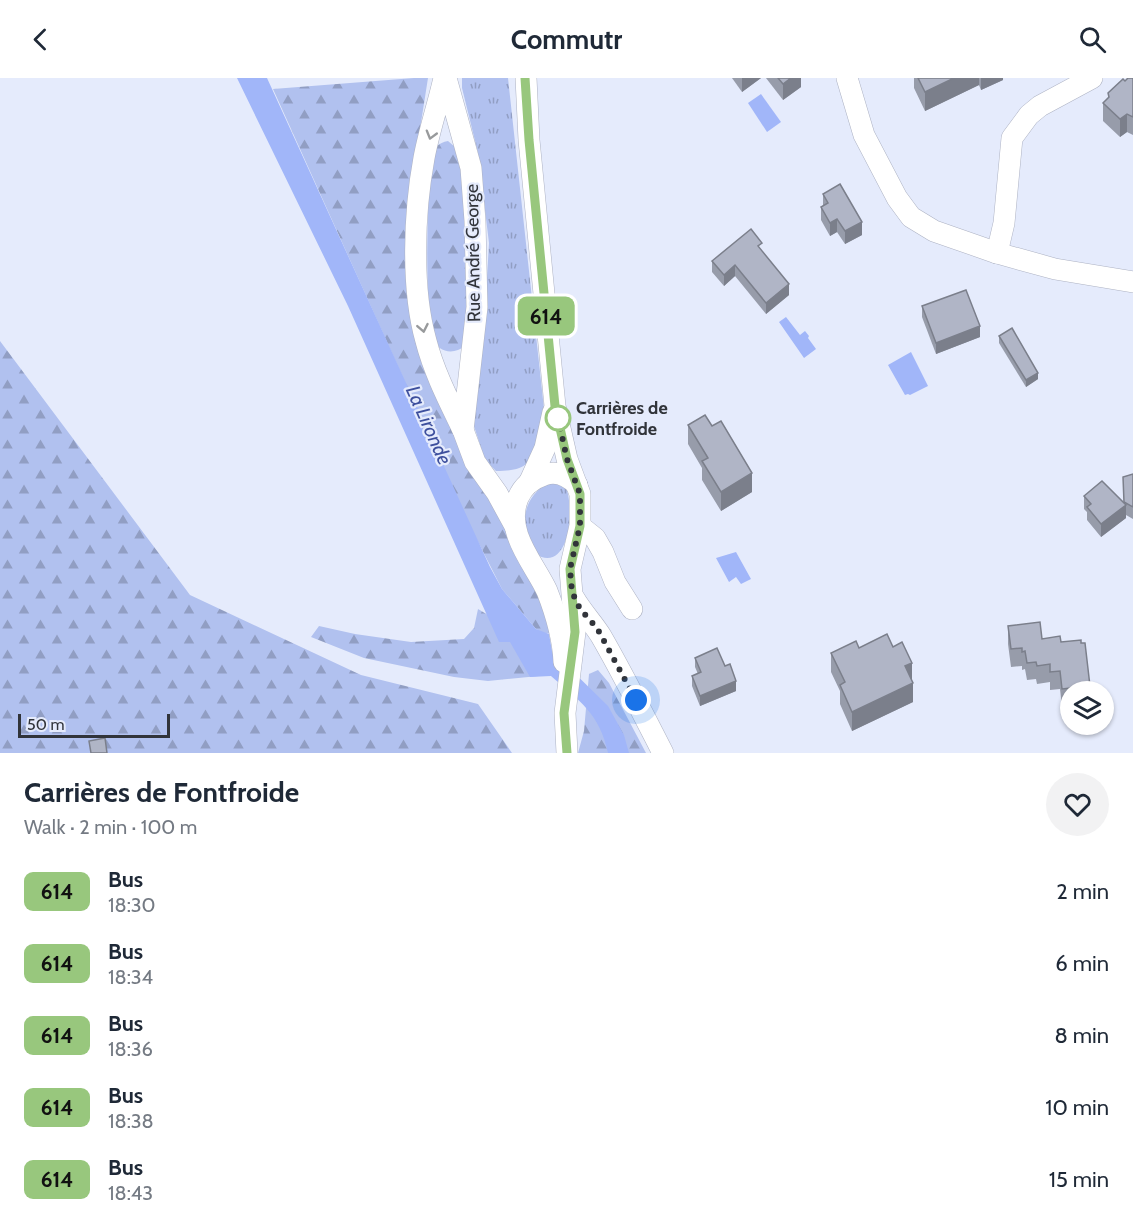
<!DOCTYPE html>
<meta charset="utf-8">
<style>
body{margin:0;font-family:Cabin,sans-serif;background:#f2f2f3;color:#1f2937;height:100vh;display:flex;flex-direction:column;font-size:22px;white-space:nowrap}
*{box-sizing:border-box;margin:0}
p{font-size:20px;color:#747a83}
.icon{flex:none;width:33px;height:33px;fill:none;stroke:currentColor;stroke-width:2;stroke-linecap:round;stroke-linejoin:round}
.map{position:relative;height:675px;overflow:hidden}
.drawer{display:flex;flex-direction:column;background:#fff;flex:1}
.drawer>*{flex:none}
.badge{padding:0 12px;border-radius:9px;font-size:21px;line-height:39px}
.buttons{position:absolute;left:1060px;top:603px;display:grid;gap:12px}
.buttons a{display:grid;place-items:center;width:54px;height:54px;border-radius:50%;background:#fff;box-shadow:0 2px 4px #0004;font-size:30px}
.scale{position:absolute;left:18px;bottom:15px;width:152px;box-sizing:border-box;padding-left:6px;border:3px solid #31343a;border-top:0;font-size:16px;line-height:21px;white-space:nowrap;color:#31343a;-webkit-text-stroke:4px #e5ebfc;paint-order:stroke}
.you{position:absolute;width:30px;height:30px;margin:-15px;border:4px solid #fff;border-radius:50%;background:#1a73e8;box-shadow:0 0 0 9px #1a73e833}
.map>.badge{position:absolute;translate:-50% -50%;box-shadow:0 0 0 3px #fff}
.round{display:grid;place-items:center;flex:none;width:63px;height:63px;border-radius:32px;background:#f2f2f3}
.head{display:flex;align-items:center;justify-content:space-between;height:102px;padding:0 24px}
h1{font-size:28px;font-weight:700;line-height:45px}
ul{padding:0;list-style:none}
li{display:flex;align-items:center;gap:18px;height:72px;padding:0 24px}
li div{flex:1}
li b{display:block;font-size:22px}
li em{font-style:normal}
li .badge{min-width:66px;font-weight:700;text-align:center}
header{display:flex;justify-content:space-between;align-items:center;height:78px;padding:0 24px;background:#fff;font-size:27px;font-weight:700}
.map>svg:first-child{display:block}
.grass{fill:url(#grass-tufts)}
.forest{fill:url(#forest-firs)}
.water{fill:#a1b6f9}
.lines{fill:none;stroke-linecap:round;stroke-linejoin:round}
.minor-casing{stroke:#adb2c3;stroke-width:22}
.minor{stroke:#fff;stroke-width:21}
.wall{fill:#979caa}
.shaded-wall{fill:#7b7f8b}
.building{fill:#b0b5c6;stroke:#7b7f8b;stroke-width:1.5}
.oneway{stroke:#989a9c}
.line-casing{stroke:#fff;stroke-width:14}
.line{stroke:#98c77d;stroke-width:9}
.walk{stroke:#31343a;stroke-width:6;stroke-dasharray:0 10.8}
.stop-dot{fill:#fff;stroke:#98c77d;stroke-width:3}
.labels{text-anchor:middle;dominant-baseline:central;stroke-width:4.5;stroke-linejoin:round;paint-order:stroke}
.street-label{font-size:18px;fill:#31343a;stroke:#e5ebfc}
.stop-label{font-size:18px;font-weight:bold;fill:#31343a;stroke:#e5ebfc;text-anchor:start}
.water-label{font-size:20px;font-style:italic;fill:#3d4f9d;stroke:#e5ebfc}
</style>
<header><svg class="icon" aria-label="back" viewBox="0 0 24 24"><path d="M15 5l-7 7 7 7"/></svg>Commutr<svg class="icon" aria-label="search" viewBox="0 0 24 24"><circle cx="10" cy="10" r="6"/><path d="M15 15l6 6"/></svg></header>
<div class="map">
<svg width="1133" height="675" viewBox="0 0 1133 675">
<defs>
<pattern id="grass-tufts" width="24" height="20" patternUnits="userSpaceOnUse" patternTransform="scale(1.5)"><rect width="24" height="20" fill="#b1c1ef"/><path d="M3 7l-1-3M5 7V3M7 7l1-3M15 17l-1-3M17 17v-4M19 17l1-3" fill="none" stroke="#919ec3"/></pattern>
<pattern id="forest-firs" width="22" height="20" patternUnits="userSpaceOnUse" patternTransform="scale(1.5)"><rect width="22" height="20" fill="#b1c1ef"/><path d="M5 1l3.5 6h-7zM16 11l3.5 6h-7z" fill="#919ec3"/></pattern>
</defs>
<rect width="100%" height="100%" fill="#e5ebfc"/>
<g class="grass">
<path d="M462 0H508L546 349C532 380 534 393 496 393L485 382 473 345 483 269 489 165 478 75 462 10Z"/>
<path d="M548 405 565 407C575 427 571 497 535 476 532 468 526 458 525 449 523 430 532 414 548 405Z"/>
</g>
<g class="forest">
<polygon points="414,0 428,0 417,70 407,192 497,425 558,556 543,555 536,551 502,511 469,446 273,11"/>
<path d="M448 63 455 69 460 80 468 155 469 209 465 268C454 277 438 275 432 260 427 245 428 228 428 213 426 168 428 124 431 78 435 69 438 65 448 63Z"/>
<polygon points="0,263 190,517 361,597 478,626 512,675 0,675"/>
<polygon points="478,531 551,575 549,597 488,603 454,599 364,580 311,559 319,548 355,556 411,564 464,561 474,550"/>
<polygon points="598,592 609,605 646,675 578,675 584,653 589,596"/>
</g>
<g class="water">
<path d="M237 0H267L490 489 502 511 536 551 549 556 552 573 608 628 624 657 629 675H608C600 636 579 622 551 598L530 599 510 564H499L348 228Z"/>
<polygon points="761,16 781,44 767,54 748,25"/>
<polygon points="786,239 800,257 805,253 809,258 808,260 816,271 804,280 779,244"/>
<polygon points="911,274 928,308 910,317 908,316 905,317 888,287"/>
<polygon points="736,474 751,501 741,506 736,499 729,504 716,480"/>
</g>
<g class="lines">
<g class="minor-casing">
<g id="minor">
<path d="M444 0C438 27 429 53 424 80 414 134 411 210 426 263 434 294 449 323 463 352L477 229 475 143 471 90 446 0"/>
<polyline points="526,0 529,62 555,328 567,381 580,416 580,448 570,491 575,554 565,635 567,675"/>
<polyline points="847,0 864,57 897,120 911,139 934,153 997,175 1055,191 1133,204"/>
<polyline points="997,175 1004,145 1012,60 1029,37 1040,28 1092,0"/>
<polyline points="463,352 475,384 497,415 515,448"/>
<polyline points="529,405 545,370 553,334"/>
<polyline points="580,448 595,460 603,474 615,504 632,531"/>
<path d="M574 520C582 534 593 545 601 558 623 596 643 636 663 675"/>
<path d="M564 584C563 560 556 536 547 513 534 485 504 454 518 420 523 408 532 401 544 397 557 392 568 398 577 407"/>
</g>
</g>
<use href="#minor" class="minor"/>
</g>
<g class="wall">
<polygon points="732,0 761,0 742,14"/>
<polygon points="766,0 801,0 801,9 783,22"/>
<polygon points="914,0 1003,0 1003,2 981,12 979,7 925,33 914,10"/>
<polygon points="1133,0 1133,57 1127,54 1120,59 1103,43 1103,25 1108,21 1108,15 1125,3"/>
<polygon points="823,116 862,157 845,166 837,154 830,158 821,142 821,129 823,128"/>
<polygon points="762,173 789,217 766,236 735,198 724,208 712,194 712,183"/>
<polygon points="922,228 980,259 936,276 922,239"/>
<polygon points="999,258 1038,301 1026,309 999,265"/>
<polygon points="688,347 752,414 721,433 702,402 702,390 688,366"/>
<polygon points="1133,396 1133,441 1126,437 1126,440 1101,459 1087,442 1087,434 1084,431 1084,418 1124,424 1123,399"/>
<polygon points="1008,548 1042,561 1061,564 1090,608 1090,614 1071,614 1071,628 1062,629 1060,611 1050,612 1050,604 1037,606 1036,601 1027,602 1025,591 1022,592 1022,588 1011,589 1008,566"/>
<polygon points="893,569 912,603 913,624 852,653 840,626 840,613 831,594 831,575 859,570"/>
<polygon points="695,580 725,588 736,613 700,628 692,608 692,598 698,596 695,589"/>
</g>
<g class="shaded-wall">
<polygon points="742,0 761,0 742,14"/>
<polygon points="791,0 801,0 801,9 783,22 783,6"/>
<polygon points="954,0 979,0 979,7 925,33 925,14"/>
<polygon points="981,0 1003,0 1003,2 981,12"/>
<polygon points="1127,36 1127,54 1120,59 1120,41"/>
<polygon points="837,141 837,154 830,158 830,145"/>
<polygon points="862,144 862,157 845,166 845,153"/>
<polygon points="735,187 735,198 724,208 724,197"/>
<polygon points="789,206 789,217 766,236 766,225"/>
<polygon points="980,248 980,259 936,276 936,265"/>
<polygon points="1038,295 1038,301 1026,309 1026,302"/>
<polygon points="752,395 752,414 721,433 721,414"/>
<polygon points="1126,427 1126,440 1101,459 1101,446"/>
<polygon points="912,585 912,604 905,588"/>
<polygon points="736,603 736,613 700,628 700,618"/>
<polygon points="913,605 913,624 852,653 852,634"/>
</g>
<g class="building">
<polygon points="778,0 791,0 783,6"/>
<polygon points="918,0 954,0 925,14"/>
<polygon points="1128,0 1133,0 1133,39 1127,36 1120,41 1103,25 1109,19 1108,15 1123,1 1125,3"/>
<polygon points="840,106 862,144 845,153 837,141 830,145 821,129 828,125 823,116"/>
<polygon points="751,151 762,165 758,168 789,206 766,225 735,187 724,197 712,183"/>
<polygon points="966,212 980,248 936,265 922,228"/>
<polygon points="1012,250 1038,295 1026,302 999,258"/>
<polygon points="705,337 712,348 721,343 752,395 721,414 702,383 708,380 688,347"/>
<polygon points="1133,396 1133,429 1124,424 1123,399"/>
<polygon points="1102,403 1126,427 1101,446 1087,429 1091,426 1084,418"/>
<polygon points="1040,544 1042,561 1060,558 1061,564 1081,562 1081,565 1085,565 1090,608 1062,611 1060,593 1050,594 1050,586 1037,588 1036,584 1027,585 1025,573 1022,574 1022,570 1011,571 1008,548"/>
<polygon points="887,556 893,569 902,564 912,585 905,588 913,605 852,634 840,607 845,604 831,575 856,563 859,570"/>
<polygon points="717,570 725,588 730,586 736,603 700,618 692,598 701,594 695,580"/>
<polygon points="105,660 107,675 91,675 89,663"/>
</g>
<defs><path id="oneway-chevron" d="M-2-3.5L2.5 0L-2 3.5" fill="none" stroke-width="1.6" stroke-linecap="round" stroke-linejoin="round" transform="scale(1.5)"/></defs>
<g class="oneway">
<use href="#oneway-chevron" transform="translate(431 57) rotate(106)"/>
<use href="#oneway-chevron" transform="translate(423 250) rotate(79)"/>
</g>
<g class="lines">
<g class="line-casing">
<polyline id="line" points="525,0 529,62 555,328 567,381 580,416 580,448 570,491 575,554 564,635 567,675"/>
</g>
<use href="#line" class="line"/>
<polyline class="walk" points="558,340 567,381 580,416 580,448 570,491 572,514 580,531 597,550 636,622"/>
</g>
<circle class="stop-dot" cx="558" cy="340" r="12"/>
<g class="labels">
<g class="street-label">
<text transform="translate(473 175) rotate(-91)">Rue André George</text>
</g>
<g class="stop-label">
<text x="576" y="330">Carrières de<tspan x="576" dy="21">Fontfroide</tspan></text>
</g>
<g class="water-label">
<text transform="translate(429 347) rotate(66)">La Lironde</text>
</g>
</g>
</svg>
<div class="buttons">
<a><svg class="icon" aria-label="layers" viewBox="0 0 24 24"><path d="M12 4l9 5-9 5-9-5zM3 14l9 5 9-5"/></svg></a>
</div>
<div class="scale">50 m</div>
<div class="you" style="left:636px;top:622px"></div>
<b class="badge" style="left:546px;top:238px;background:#98c77d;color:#111">614</b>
</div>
<section class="drawer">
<div class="head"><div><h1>Carrières de Fontfroide</h1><p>Walk · 2 min · 100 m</p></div><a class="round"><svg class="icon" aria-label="heart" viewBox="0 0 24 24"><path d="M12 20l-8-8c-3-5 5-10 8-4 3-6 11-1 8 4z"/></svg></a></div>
<ul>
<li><span class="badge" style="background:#98c77d;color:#111">614</span><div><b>Bus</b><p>18:30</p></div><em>2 min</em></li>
<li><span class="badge" style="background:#98c77d;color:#111">614</span><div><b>Bus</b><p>18:34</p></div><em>6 min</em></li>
<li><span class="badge" style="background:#98c77d;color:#111">614</span><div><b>Bus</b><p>18:36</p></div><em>8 min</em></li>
<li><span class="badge" style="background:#98c77d;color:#111">614</span><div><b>Bus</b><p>18:38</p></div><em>10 min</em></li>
<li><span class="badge" style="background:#98c77d;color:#111">614</span><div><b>Bus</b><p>18:43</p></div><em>15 min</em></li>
</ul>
</section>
